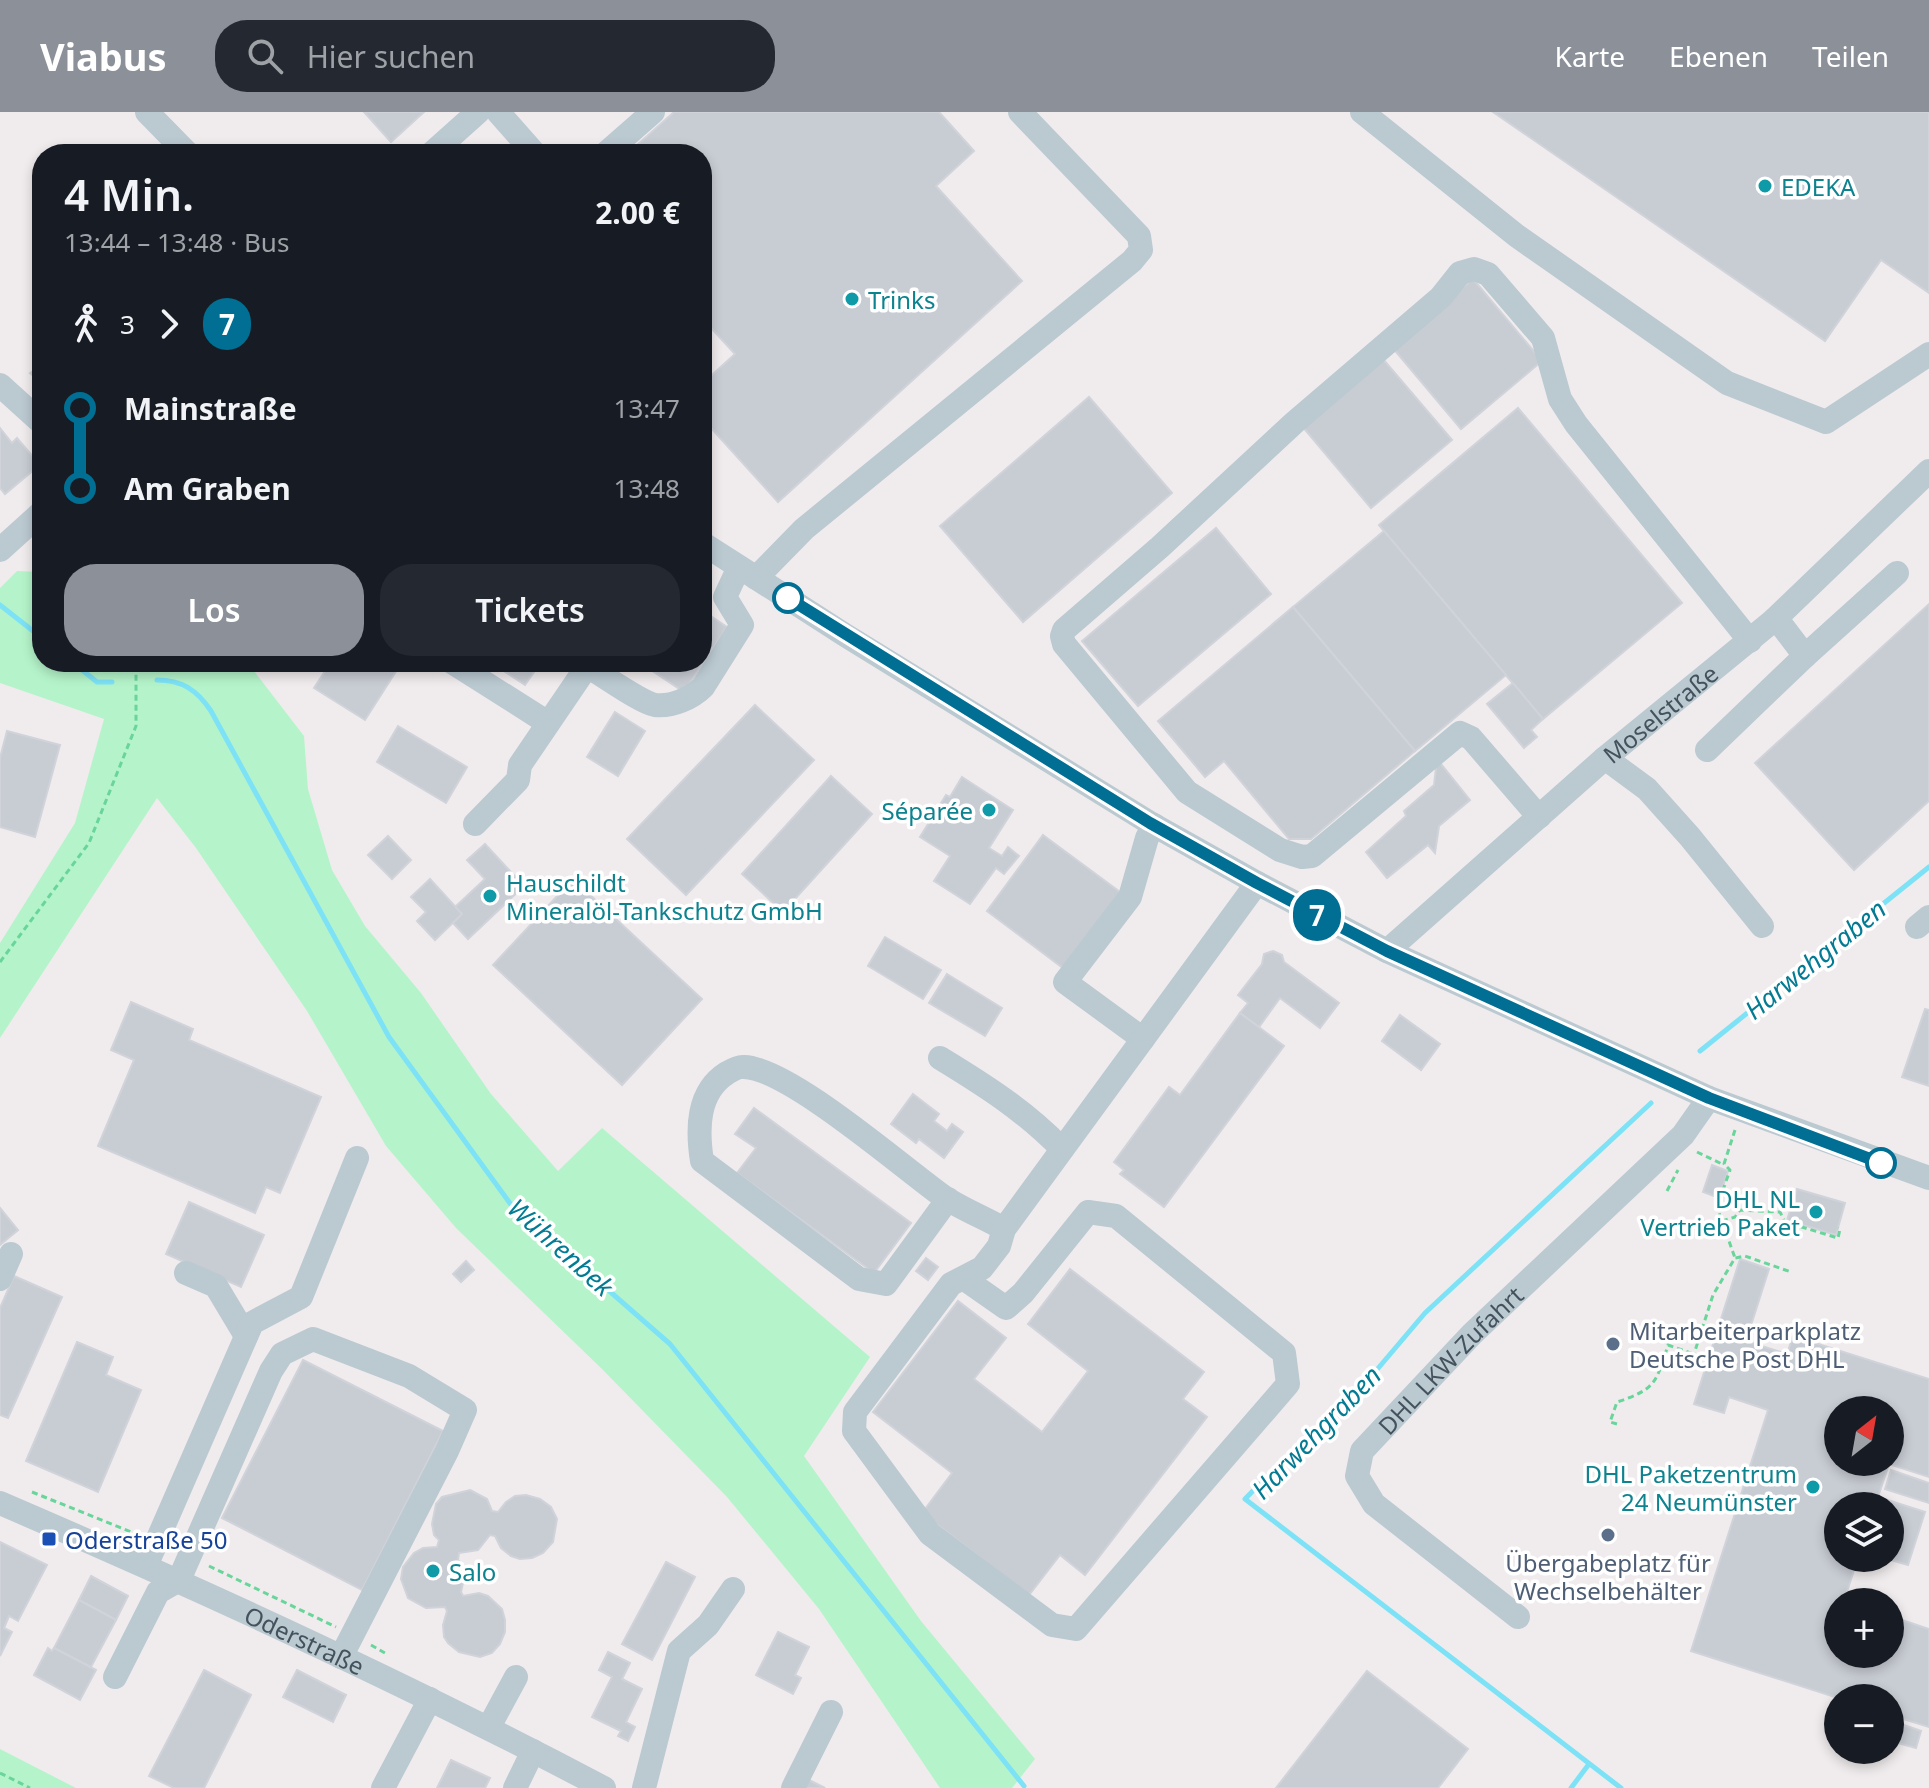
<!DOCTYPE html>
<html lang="de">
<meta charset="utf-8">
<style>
body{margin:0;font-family:"Noto Sans",sans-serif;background:#242831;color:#f1f3f6;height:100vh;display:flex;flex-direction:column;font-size:30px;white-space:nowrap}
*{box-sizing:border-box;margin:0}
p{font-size:26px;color:#9ea1a6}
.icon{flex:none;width:44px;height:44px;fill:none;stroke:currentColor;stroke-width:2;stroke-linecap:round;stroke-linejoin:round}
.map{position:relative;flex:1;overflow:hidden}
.side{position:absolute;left:32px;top:32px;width:680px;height:528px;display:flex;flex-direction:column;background:#171b24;border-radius:32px;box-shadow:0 4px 12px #0003}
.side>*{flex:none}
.badge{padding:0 16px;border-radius:26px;font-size:28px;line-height:52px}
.needle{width:52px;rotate:31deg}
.controls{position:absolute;left:1824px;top:1284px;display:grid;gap:16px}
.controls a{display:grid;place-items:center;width:80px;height:80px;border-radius:50%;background:#171b24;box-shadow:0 4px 12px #0003;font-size:40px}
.map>.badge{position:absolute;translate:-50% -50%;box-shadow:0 0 0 4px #fff}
.legs{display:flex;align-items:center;gap:12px;height:88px;padding:0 32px;font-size:26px}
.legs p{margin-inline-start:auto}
.overview{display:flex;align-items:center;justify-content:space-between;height:136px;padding:0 32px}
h1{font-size:44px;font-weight:600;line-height:60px}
.action{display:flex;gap:16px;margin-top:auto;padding:16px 32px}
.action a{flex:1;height:92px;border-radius:32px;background:#8c9099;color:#fff;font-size:32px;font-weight:600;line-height:92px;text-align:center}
.action a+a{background:#242831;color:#f1f3f6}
ul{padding:0 32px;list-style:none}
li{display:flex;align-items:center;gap:28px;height:80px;font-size:30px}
li i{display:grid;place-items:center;width:12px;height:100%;margin:0 10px;background:currentColor}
li i::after{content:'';width:20px;height:20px;margin:-10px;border:6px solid;border-radius:50%;background:#171b24}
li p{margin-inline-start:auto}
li:first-child i{background:linear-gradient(#0000 50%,currentColor 0)}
li:last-child i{background:linear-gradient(currentColor 50%,#0000 0)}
header{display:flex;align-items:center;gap:48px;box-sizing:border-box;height:112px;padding:0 40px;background:#8c9099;color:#fff}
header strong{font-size:38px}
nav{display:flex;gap:44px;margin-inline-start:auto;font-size:28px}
.search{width:560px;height:72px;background:#242831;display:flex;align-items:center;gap:20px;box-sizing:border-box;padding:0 28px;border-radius:32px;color:#9ea1a6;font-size:30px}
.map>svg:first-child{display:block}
.green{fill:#b5f4ca}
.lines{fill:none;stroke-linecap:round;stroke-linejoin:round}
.stream{stroke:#7de2f6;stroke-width:5}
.building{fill:#c8ccd3;stroke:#d0d3da;stroke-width:2;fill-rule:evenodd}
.path{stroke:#69d59b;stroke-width:3;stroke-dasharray:6 4;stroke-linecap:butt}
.minor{stroke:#bbc9d1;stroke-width:24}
.line-1-casing{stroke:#fff;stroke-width:18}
.line-1{stroke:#006f93;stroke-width:12}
.culture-dot{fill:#0f9aa8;stroke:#fff;stroke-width:3}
.stop-1-dot{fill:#fff;stroke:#006f93;stroke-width:4}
.service-dot{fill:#5c6f8a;stroke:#fff;stroke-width:3}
.transit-dot{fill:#1a4fb4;stroke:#fff;stroke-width:3}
.labels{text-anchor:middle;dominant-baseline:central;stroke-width:7;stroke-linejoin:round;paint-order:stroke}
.culture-label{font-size:24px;fill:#0d838f;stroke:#fff;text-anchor:start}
.street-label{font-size:24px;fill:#43525c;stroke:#fff}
.service-label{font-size:24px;fill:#4e5e75;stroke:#fff;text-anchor:start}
.transit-label{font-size:24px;fill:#164399;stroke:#fff;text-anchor:start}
.water-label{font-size:26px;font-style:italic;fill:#037b93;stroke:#fff}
</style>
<header>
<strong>Viabus</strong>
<div class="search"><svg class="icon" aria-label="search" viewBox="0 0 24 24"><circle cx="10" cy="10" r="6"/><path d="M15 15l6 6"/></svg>Hier suchen</div>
<nav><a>Karte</a><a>Ebenen</a><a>Teilen</a></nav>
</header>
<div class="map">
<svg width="1929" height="1676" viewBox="0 0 1929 1676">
<rect width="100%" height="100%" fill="#f0eced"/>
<g class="green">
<polygon points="17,459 42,460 42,550 247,550 304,624 308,677 332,758 365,814 421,881 491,982 558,1059 602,1016 870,1245 804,1344 921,1509 1035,1647 1012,1676 940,1676 819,1497 727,1385 602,1257 456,1116 386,1034 307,899 196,736 157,686 0,926 0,831 75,711 104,607 0,571 0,476"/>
<polygon points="0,1637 76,1676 0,1676"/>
</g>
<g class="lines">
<g class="stream">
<polyline points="0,493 42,526"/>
<polyline points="72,550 97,570 112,570"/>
<path d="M157 568C182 568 197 578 211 599L389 925 512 1094 670 1232 1024 1674"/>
<polyline points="1700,939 1929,755"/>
<polyline points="1571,1676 1589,1652"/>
<polyline points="1621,1676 1245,1387 1281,1350 1330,1313 1425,1201 1651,991"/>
</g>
</g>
<g class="building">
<polygon points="364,0 424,0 391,30"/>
<polygon points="674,0 939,0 974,39 936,74 1022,169 778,390 702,306 702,272 735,242 702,206 702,42 627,42"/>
<polygon points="1493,0 1929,0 1929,181 1881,148 1825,229"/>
<polygon points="1473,167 1542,249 1461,317 1392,235"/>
<polygon points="1382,246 1452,328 1371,396 1302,314"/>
<polygon points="42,253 42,271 30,261"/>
<polygon points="1089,285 1172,381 1023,510 940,414"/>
<polygon points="1518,296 1682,491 1543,607 1379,413"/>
<polygon points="0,316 12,331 17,326 40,353 5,382 0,376"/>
<polygon points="1216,416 1271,482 1138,594 1082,529"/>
<polygon points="1384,419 1506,563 1415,639 1293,495"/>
<polygon points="1929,492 1929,689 1854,758 1755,651"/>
<polygon points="1293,495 1415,639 1311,727 1289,727 1224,649 1205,665 1158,609"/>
<polygon points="702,498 727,515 684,580 639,550 702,550"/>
<polygon points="331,550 402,550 365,608 314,576"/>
<polygon points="490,550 541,550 525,573"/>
<polygon points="1513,571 1543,607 1531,618 1537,625 1524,636 1487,592"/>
<polygon points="755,593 814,648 686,783 627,727"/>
<polygon points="615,600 645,619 618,664 587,645"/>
<polygon points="398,614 467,655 446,691 377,650"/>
<polygon points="7,619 60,633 35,725 0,715 0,646"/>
<polygon points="1437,647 1470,688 1439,714 1435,741 1428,733 1387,766 1366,740 1406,704 1404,699 1434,673"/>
<polygon points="831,664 872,702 783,800 742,762"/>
<polygon points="962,665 1013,698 989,736 1002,744 1008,735 1019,744 1004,762 996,756 970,792 934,769 950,744 920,725 946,683 950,685"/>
<polygon points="1043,723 1120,780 1063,856 987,799"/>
<polygon points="388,724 411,748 392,767 368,743"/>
<polygon points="485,732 524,774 468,827 453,811 462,802 455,795 485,767 467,748"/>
<polygon points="430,767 462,802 435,828 417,809 426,800 411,785"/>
<polygon points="573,767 702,887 622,973 493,853"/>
<polygon points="885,825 941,858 923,887 868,854"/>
<polygon points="1273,839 1282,843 1284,850 1339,891 1320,916 1280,886 1259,915 1240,901 1248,891 1238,883 1262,852 1264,842"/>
<polygon points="947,862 1002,896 985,924 929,891"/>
<polygon points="131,890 193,917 189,928 321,985 280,1081 266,1075 255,1101 98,1034 134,948 111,938"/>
<polygon points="1925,897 1929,898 1929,974 1902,965"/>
<polygon points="1240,901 1284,934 1164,1095 1120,1062 1124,1058 1114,1050 1169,975 1180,983"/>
<polygon points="1400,903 1440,932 1421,958 1382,929"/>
<polygon points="913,982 939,1002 934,1009 947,1019 952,1012 963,1020 944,1046 919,1027 916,1031 891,1012"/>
<polygon points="754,996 911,1111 874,1161 737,1061 756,1036 735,1022"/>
<polygon points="1712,1053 1728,1059 1719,1086 1703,1080"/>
<polygon points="1797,1077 1845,1091 1836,1123 1787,1108"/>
<polygon points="189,1090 264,1123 241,1175 166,1142"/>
<polygon points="0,1096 18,1118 0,1133"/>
<polygon points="926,1146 938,1155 928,1168 916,1159"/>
<path d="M1740 1147 1769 1157 1746 1229 1787 1242 1793 1224 1929 1267V1365L1889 1352 1878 1385 1925 1400 1908 1453 1884 1446H1890V1394H1838V1446H1858L1844 1489 1846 1490H1838V1542H1890V1504L1929 1517V1615L1890 1603V1586H1838L1691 1539 1768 1298 1729 1285 1724 1301 1694 1292ZM1838 1298H1890V1350H1838Z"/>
<polygon points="466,1149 474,1158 461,1170 453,1162"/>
<polygon points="1070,1157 1204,1260 1183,1287 1207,1305 1085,1463 1060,1443 1029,1483 922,1401 952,1361 873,1300 958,1189 1006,1226 974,1267 1042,1320 1088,1259 1028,1212"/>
<polygon points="14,1164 62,1185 8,1306 0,1303 0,1196"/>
<polygon points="77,1230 113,1245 106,1263 141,1278 98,1380 26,1349"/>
<polygon points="303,1248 443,1319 362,1478 222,1406"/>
<polygon points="1891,1358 1929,1371 1929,1391 1885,1377"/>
<polygon points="470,1378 487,1387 492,1399 498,1400 506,1390 515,1384 526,1383 540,1387 551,1395 557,1407 553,1430 543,1441 532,1446 520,1447 511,1444 501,1436 495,1424 490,1423 478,1438 459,1441 458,1448 463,1453 465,1462 461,1480 463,1484 479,1481 488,1484 502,1497 505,1508 505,1520 500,1532 492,1541 480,1545 459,1540 448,1531 444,1525 443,1513 447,1499 445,1495 426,1496 408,1486 401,1467 403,1455 414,1441 423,1436 437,1435 439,1428 434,1423 432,1412 436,1392 442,1385"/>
<polygon points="0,1430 47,1453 18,1509 9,1504 4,1516 12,1520 0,1544"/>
<polygon points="666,1450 695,1465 652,1548 622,1532"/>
<polygon points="91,1464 128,1484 116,1508 79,1488"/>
<polygon points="79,1488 116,1508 91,1555 54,1536"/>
<polygon points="778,1520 809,1535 795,1563 801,1566 793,1582 756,1563"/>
<polygon points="48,1536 52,1539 54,1536 96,1558 80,1588 34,1563"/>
<polygon points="608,1540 630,1551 622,1567 642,1577 626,1610 635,1615 628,1629 618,1624 621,1619 592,1605 612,1565 599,1558"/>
<polygon points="204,1558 251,1583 204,1676 174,1676 149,1664"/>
<polygon points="297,1558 346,1583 333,1610 283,1585"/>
<polygon points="1367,1559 1468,1637 1438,1676 1276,1676"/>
<polygon points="1904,1613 1921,1619 1916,1636 1898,1631"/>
<polygon points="451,1648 490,1666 485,1676 437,1676"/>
<polygon points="807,1667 825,1676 802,1676"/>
</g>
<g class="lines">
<g class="path">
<polyline points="0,850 89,731 136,614 136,550"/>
<polyline points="1735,1018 1724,1052 1730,1058 1717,1095 1735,1146"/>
<polyline points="1697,1040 1722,1052"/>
<polyline points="1667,1079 1678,1058"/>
<polyline points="1722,1109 1735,1105 1740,1098 1780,1100 1785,1110 1838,1126 1840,1117 1838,1116"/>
<polyline points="1708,1246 1694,1242 1713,1183 1735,1146 1745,1144 1791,1160"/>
<path d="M1617 1312 1610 1310 1617 1290C1656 1277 1656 1271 1668 1233L1694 1242"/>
<polyline points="32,1380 136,1422"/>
<polyline points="209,1454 336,1515"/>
<polyline points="371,1533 385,1541"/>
<polyline points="0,1661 30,1676"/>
</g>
<g class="minor">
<polyline points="147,0 188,42"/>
<polyline points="498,0 535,42"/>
<polyline points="1362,0 1517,124 1727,271 1826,310 1929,242"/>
<polyline points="431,42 478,0"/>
<polyline points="605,42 653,0"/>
<polyline points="0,273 42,311"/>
<polyline points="702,431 845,523 1150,711 1257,771 1387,839 1709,986 1929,1066"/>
<polyline points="0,438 42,400"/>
<polyline points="756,466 804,417 1132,149 1141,138 1139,124 1020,0"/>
<polyline points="1805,544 1897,461"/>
<polyline points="452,550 548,611"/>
<path d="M587 554C603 563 640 590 655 593 672 595 692 586 703 575L742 513 725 485 739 455"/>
<polyline points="1707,638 1805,544 1783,515 1774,508"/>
<polyline points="1605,646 1647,677 1690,725 1762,814"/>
<polyline points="1539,705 1471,626 1460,621 1312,744 1302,745 1280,738 1187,680 1064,532 1062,524 1064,518 1160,435 1295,310 1441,185 1460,161 1474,157 1488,162 1543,226 1560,287 1576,312 1750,529"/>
<polyline points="475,712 518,668 520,653 590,550"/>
<polyline points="1917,815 1929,805"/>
<path id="s1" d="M1387 839 1605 646 1774 508 1929 359"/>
<polyline points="1143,927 1065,870 1130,785 1147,726 1154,713"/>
<path d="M940 946C986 974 1025 999 1062 1037"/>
<path d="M948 1087 886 1172 859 1167 702 1049C697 1017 697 980 727 961 732 958 739 954 744 955 789 956 903 1056 944 1085 962 1097 985 1106 1004 1117"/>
<polyline points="186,1161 216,1174 246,1224"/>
<polyline points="963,1166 1006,1196 1023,1181 1088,1100 1116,1104 1284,1241 1288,1272 1076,1517 1052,1513 930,1422 854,1319 855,1300 951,1172 982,1156 999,1134 1004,1117 1257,771"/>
<polyline points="0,1167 11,1142"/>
<path id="s2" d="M0 1391C205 1479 407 1572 604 1676"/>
<polyline points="146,1454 252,1211 301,1185 357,1046"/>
<path id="s3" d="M1518 1505 1374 1392 1357 1364 1362 1339 1472 1222 1683 1023 1709 986"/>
<polyline points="115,1565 158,1480 179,1468 271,1259 282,1242 313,1227 409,1264 465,1298 447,1339 341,1545"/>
<polyline points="489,1615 516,1565"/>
<polyline points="383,1676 430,1587"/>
<polyline points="515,1676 533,1639"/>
<polyline points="644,1676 679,1539 708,1513 733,1477"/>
<polyline points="793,1676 831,1600"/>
</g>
</g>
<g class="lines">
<g class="line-1-casing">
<polyline id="line-1" points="788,486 1150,711 1257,771 1387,839 1709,986 1881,1051"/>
</g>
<use href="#line-1" class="line-1"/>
</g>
<g class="culture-dot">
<circle cx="1765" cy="74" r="8"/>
<circle cx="852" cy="187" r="8"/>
<circle cx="989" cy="698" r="8"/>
<circle cx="490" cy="784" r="8"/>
<circle cx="1816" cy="1100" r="8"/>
<circle cx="1813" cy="1375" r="8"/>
<circle cx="433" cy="1459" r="8"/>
</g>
<g class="stop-1-dot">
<circle cx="788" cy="486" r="14"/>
<circle cx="1881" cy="1051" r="14"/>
</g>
<g class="service-dot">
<circle cx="1613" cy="1232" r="8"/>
<circle cx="1608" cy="1423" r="8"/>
</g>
<rect class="transit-dot" x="41" y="1419" width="16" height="16" rx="4"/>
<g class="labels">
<g class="culture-label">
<text x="1781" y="74">EDEKA</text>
<text x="868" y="187">Trinks</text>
<text x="973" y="698" text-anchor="end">Séparée</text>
<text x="506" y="770">Hauschildt<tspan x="506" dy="28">Mineralöl-Tankschutz GmbH</tspan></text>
<text x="1800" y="1086" text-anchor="end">DHL NL<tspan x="1800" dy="28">Vertrieb Paket</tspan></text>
<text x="1797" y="1361" text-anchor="end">DHL Paketzentrum<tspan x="1797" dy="28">24 Neumünster</tspan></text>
<text x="449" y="1459">Salo</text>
</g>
<g class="street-label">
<text stroke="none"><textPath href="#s1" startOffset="362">Moselstraße</textPath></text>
<text stroke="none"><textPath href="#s3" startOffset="368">DHL LKW-Zufahrt</textPath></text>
<text stroke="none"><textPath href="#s2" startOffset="334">Oderstraße</textPath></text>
</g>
<g class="service-label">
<text x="1629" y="1218">Mitarbeiterparkplatz<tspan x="1629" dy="28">Deutsche Post DHL</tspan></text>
<text x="1608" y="1450" text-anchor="middle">Übergabeplatz für<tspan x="1608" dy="28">Wechselbehälter</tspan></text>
</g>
<g class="transit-label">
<text x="65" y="1427">Oderstraße 50</text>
</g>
<g class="water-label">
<text transform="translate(1815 847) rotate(-39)">Harwehgraben</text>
<text transform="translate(561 1135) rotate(42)">Wührenbek</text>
<text transform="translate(1316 1320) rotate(-46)">Harwehgraben</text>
</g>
</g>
</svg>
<div class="controls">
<a><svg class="needle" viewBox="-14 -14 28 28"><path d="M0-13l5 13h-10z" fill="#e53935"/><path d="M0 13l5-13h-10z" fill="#9ea1a6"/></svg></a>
<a><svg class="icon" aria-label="layers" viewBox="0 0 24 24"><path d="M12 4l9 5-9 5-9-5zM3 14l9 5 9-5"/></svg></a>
<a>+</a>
<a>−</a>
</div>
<b class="badge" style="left:1317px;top:803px;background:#006f93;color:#fff">7</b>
<section class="side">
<div class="overview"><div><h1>4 Min.</h1><p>13:44 – 13:48 · Bus</p></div><b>2.00 €</b></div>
<div class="legs"><svg class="icon" aria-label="walk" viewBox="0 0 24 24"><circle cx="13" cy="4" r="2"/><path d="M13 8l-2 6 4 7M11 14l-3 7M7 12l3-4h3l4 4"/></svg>3<svg class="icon" aria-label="forward" viewBox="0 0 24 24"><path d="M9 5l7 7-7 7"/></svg><b class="badge" style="background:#006f93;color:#fff">7</b></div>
<ul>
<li><i style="color:#006f93"></i><b>Mainstraße</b><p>13:47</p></li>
<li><i style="color:#006f93"></i><b>Am Graben</b><p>13:48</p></li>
</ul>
<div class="action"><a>Los</a><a>Tickets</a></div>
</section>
</div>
